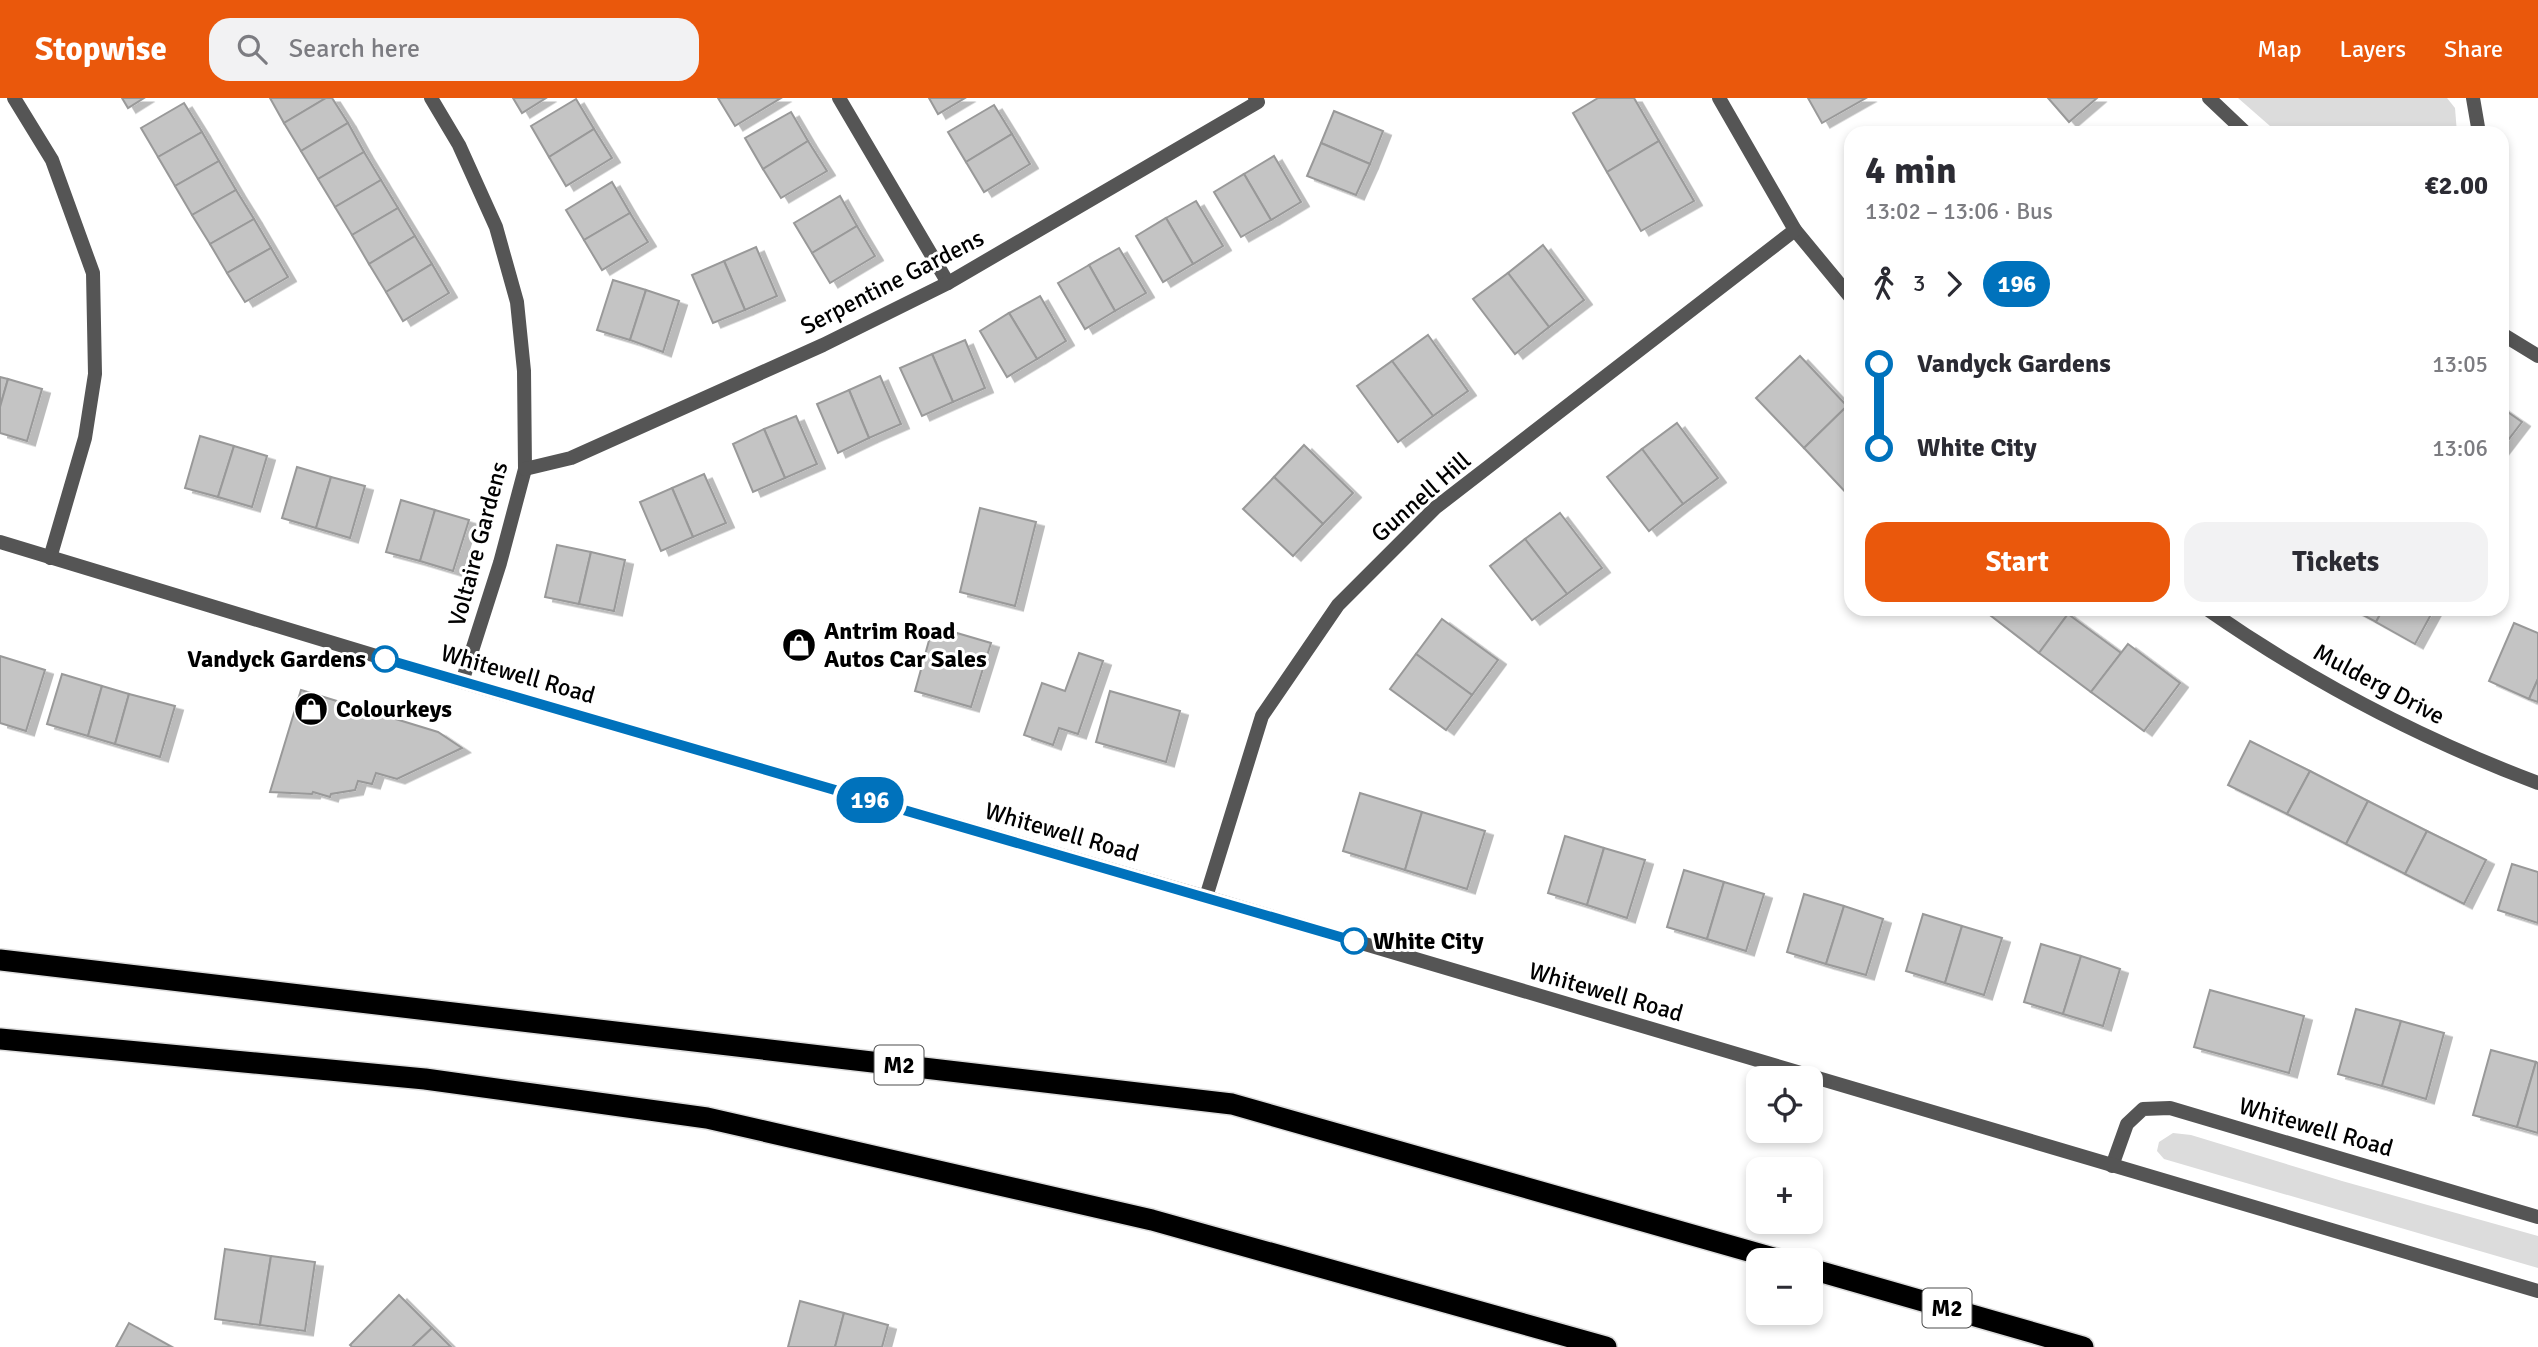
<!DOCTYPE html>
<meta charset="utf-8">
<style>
body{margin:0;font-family:Signika,sans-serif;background:#f2f2f3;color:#2b2b33;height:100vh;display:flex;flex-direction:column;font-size:26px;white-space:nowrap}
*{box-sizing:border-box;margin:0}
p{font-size:23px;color:#7c7c81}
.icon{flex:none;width:38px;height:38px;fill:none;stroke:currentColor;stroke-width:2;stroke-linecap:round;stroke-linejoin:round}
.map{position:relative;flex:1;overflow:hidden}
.side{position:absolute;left:1844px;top:28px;width:665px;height:490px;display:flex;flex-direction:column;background:#fff;border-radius:21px;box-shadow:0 4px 10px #0003}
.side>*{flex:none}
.badge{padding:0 14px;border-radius:23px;font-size:24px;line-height:46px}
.tools{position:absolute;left:1746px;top:968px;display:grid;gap:14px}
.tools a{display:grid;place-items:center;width:77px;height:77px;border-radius:14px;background:#fff;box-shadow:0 4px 10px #0003;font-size:35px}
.map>.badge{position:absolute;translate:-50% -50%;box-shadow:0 0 0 4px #fff}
.legs{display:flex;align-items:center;gap:10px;height:77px;padding:0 21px;font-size:23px}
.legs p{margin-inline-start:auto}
.headline{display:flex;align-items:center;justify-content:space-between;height:119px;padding:0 21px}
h1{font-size:38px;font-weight:700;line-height:52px}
.button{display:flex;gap:14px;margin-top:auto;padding:14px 21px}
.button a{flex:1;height:80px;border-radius:21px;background:#ea580c;color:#fff;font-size:28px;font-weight:700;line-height:80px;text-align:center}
.button a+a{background:#f2f2f3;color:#2b2b33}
ul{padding:0 21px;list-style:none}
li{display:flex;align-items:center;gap:24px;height:84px;font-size:26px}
li i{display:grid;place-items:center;width:10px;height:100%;margin:0 9px;background:currentColor}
li i::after{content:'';width:18px;height:18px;margin:-9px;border:5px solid;border-radius:50%;background:#fff}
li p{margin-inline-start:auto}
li:first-child i{background:linear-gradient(#0000 50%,currentColor 0)}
li:last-child i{background:linear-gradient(currentColor 50%,#0000 0)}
header{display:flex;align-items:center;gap:42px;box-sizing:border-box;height:98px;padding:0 35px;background:#ea580c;color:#fff}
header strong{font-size:33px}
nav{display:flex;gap:38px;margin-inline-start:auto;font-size:24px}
.search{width:490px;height:63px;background:#f2f2f3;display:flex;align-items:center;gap:18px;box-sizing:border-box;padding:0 24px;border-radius:21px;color:#7c7c81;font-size:26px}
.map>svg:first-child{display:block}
.green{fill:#dcdcdc}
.building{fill:#c4c4c4;stroke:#999;stroke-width:2;filter:url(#shadow)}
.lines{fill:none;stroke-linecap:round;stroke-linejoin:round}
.motorway-casing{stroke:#dbdbdb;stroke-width:24}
.minor{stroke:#555;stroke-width:14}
.tertiary{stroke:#555;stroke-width:14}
.motorway{stroke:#000;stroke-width:21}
.line-1-casing{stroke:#fff;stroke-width:16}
.line-1{stroke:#0072bc;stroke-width:10}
.stop-1-dot{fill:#fff;stroke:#0072bc;stroke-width:3.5}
.labels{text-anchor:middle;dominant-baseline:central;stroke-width:6;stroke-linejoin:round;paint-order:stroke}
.shield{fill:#fff;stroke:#4c4c4c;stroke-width:2}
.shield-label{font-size:23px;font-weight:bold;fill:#000}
.street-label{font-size:24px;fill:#000;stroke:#fff}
.poi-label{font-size:24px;font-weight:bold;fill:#000;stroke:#fff;text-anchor:start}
.stop-label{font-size:24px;font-weight:bold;fill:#000;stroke:#fff;text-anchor:end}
</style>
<header>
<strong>Stopwise</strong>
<div class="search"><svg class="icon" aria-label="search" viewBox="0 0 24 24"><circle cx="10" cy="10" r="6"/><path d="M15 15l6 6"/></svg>Search here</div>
<nav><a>Map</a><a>Layers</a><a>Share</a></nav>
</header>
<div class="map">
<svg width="2538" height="1249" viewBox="0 0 2538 1249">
<defs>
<filter id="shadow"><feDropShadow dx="8" dy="4.5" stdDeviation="0" flood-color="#0004"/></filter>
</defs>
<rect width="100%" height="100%" fill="#fff"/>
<g class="green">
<polygon points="2238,0 2447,0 2455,10 2457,35 2278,35"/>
<polygon points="2173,1035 2191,1037 2342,1083 2538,1138 2538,1170 2164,1061 2157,1053 2159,1044"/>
</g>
<g class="building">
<polygon points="122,0 144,0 128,10"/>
<polygon points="270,0 326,0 284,25"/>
<polygon points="326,0 332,0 348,25 301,53 284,25"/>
<polygon points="513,0 546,0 522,15"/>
<polygon points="718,0 781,0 735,28"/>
<polygon points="929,0 965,0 938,16"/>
<polygon points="1598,0 1634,0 1659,43 1607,74 1573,15"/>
<polygon points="1808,0 1866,0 1822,25"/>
<polygon points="2048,0 2097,0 2069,24"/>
<polygon points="576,1 594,31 549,59 531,28"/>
<polygon points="184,5 202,34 158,59 141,30"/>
<polygon points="994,7 1012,36 966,64 948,34"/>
<polygon points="1334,13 1383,33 1370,66 1321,45"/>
<polygon points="791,14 808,43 763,71 745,40"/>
<polygon points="348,25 364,54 318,81 301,53"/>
<polygon points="594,31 612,60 566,88 549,59"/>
<polygon points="202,34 219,63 175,88 158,59"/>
<polygon points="1012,36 1030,66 984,94 966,64"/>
<polygon points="808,43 827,73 781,100 763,71"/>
<polygon points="1659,43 1694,103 1641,133 1607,74"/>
<polygon points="1321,45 1370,66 1356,97 1307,78"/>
<polygon points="364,54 381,82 335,109 318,81"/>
<polygon points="1274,58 1301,104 1271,122 1244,76"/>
<polygon points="219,63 236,92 192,117 175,88"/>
<polygon points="1244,76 1271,122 1241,139 1214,94"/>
<polygon points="381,82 398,110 352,137 335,109"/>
<polygon points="612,84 630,115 584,142 566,112"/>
<polygon points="236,92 254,121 210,146 192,117"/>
<polygon points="840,98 857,128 812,155 794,125"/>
<polygon points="1196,103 1223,148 1193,166 1166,120"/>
<polygon points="398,110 415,138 369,166 352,137"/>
<polygon points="630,115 648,144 602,172 584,142"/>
<polygon points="1166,120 1193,166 1163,184 1136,138"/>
<polygon points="254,121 271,150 227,175 210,146"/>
<polygon points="857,128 875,158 830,185 812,155"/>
<polygon points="415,138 432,166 386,194 369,166"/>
<polygon points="1543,147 1584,202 1549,229 1508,175"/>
<polygon points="756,149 777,198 745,212 724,163"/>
<polygon points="271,150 288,179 245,204 227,175"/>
<polygon points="1119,150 1146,195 1115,213 1089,167"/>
<polygon points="724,163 745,212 713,225 692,177"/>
<polygon points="432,166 449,195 403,223 386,194"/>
<polygon points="1089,167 1115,213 1085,231 1058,185"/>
<polygon points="1508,175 1549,229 1515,256 1473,201"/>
<polygon points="613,182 646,192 630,242 597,232"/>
<polygon points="646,192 679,203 663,254 630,242"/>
<polygon points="1040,198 1066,243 1037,261 1009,215"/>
<polygon points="1009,215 1037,261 1007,279 980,233"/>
<polygon points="1428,237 1468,293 1433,318 1392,263"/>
<polygon points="965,242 985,290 953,304 932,256"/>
<polygon points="932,256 953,304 922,318 900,270"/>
<polygon points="1800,258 1847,308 1804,350 1756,300"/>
<polygon points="1392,263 1433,318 1398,344 1357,288"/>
<polygon points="880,278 901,326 869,340 849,292"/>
<polygon points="0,279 8,281 0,309"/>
<polygon points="8,281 42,291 27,343 0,335 0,309"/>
<polygon points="849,292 869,340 838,355 817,306"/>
<polygon points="1847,308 1852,312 1851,400 1804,350"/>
<polygon points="2502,310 2522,324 2502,350"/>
<polygon points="796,318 817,366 785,380 764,331"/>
<polygon points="1677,325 1718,380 1683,406 1642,351"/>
<polygon points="764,331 785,380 753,394 733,346"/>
<polygon points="200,338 234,348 218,399 185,390"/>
<polygon points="1304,347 1353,395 1323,426 1274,379"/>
<polygon points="234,348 267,358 252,409 218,399"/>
<polygon points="1642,351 1683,406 1649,433 1607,379"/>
<polygon points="297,369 331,379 316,430 282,420"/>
<polygon points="704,376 726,425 693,439 672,390"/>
<polygon points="331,379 365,388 350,440 316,430"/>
<polygon points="1274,379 1323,426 1293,458 1243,411"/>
<polygon points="672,390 693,439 661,453 640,404"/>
<polygon points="401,402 435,412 420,463 386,454"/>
<polygon points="980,410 1036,424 1015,508 960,494"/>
<polygon points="435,412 469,422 453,473 420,463"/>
<polygon points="1560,415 1602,470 1567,496 1525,441"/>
<polygon points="1525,441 1567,496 1532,522 1490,468"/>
<polygon points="557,447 591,454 579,506 545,499"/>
<polygon points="591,454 625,462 614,513 579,506"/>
<polygon points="1988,511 2062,511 2068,516 2039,555 1986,514"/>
<polygon points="2352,511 2383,511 2376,524"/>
<polygon points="2383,511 2434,511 2415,546 2376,524"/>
<polygon points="2068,516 2121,555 2091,594 2039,555"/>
<polygon points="1442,521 1498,562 1472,597 1416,556"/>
<polygon points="2514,525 2538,535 2538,581 2529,601 2489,583"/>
<polygon points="933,528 991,545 971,609 915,593"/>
<polygon points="2128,546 2180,585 2144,633 2091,594"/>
<polygon points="1079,555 1103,563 1078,636 1059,630 1053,647 1024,637 1042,585 1065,593"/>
<polygon points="1416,556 1472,597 1446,632 1390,591"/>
<polygon points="0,558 45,572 26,633 0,625"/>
<polygon points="62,576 102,588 88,638 47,626"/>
<polygon points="2538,581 2538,604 2529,601"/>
<polygon points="102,588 129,596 115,646 88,638"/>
<polygon points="301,592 438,634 462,650 397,681 376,675 372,686 358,683 355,692 331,696 330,699 313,694 312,696 270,694"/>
<polygon points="1110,593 1180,613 1166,664 1096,644"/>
<polygon points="129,596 175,608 160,659 115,646"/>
<polygon points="2250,643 2310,673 2287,716 2228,687"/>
<polygon points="2310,673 2368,703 2346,746 2287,716"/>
<polygon points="1360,695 1422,714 1405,772 1343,753"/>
<polygon points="2368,703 2427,733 2405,776 2346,746"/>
<polygon points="1422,714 1485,733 1467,791 1405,772"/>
<polygon points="2427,733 2486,762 2464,806 2405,776"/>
<polygon points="1565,738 1604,750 1587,807 1548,795"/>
<polygon points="1604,750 1645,762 1627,820 1587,807"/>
<polygon points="2512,766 2538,774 2538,825 2498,812"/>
<polygon points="1684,772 1724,784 1707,841 1667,829"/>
<polygon points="1724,784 1764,796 1746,853 1707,841"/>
<polygon points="1804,796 1844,808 1826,866 1787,854"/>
<polygon points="1844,808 1883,821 1866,877 1826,866"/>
<polygon points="1923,816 1962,828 1945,885 1906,873"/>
<polygon points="1962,828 2002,840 1984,897 1945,885"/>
<polygon points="2041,846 2081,858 2063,916 2024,904"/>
<polygon points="2081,858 2120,871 2103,928 2063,916"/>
<polygon points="2210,892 2304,918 2289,975 2194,949"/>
<polygon points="2356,911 2401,923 2382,988 2338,976"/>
<polygon points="2401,923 2444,935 2426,1001 2382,988"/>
<polygon points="2491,952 2536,964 2517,1029 2473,1017"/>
<polygon points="2536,964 2538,965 2538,1035 2517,1029"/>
<polygon points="225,1151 271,1158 260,1227 215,1221"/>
<polygon points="271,1158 315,1164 305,1233 260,1227"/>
<polygon points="399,1197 432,1230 412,1249 352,1249 350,1247"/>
<polygon points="800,1203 844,1215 835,1249 788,1249"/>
<polygon points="844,1215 888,1227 882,1249 835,1249"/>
<polygon points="129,1225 172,1249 116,1249"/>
<polygon points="432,1230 451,1249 412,1249"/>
</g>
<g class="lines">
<g class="motorway-casing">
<g id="motorway">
<polyline points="0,862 1232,1006 1780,1162"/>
<polyline points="0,941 425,981 707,1020 1152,1122 1606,1249"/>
<polyline points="1811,1171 2083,1249"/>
</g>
</g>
<g class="minor">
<polyline points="14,0 52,62 93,175 95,276 85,340 50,460"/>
<polyline points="431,0 459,47 496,129 517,204 524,273 525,371 500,465 462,584"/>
<polyline points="839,0 948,185"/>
<polyline points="1719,0 1795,132 1852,201"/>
<polyline points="2209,0 2246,35"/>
<polyline points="2473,0 2479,35"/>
<polyline points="2502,236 2538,258"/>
<polyline points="525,371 571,360 823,247 948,185 1258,4 1255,0"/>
<path d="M2207 511C2309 582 2421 641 2538 685"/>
<polyline points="1206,799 1262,618 1338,507 1435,410 1795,132"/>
<polyline points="2112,1068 2127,1026 2143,1011 2170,1010 2538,1119"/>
</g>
<polyline class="tertiary" points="0,444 462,584 1206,799 2538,1193"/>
<use href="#motorway" class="motorway"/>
</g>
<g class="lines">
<g class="line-1-casing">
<polyline id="line-1" points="385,561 1354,843"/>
</g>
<use href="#line-1" class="line-1"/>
</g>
<defs>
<g id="shop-disc" transform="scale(1.75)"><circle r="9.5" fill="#000" stroke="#fff"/><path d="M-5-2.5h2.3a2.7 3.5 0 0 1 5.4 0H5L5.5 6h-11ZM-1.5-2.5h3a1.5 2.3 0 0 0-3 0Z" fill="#fff"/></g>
</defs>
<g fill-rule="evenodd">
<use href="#shop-disc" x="799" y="547"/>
<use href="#shop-disc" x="311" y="611"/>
</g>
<g class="stop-1-dot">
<circle cx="385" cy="561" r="12"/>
<circle cx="1354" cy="843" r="12"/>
</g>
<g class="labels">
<g class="shield">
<rect x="874.5" y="947.5" width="49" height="39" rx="5"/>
<rect x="1922.5" y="1190.5" width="49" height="39" rx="5"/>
</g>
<g class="shield-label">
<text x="899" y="967">M2</text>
<text x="1947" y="1210">M2</text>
</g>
<g class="street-label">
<text transform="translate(892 184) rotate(-27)">Serpentine Gardens</text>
<text transform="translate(1421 399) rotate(-41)">Gunnell Hill</text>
<text transform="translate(478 446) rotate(-75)">Voltaire Gardens</text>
<text transform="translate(518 576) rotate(16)">Whitewell Road</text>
<text transform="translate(2379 586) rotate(28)">Mulderg Drive</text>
<text transform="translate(1062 734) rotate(16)">Whitewell Road</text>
<text transform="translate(1606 894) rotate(16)">Whitewell Road</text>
<text transform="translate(2316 1029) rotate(16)">Whitewell Road</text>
</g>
<g class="poi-label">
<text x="824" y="533">Antrim Road<tspan x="824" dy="28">Autos Car Sales</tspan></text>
<text x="336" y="611">Colourkeys</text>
</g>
<g class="stop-label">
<text x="366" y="561">Vandyck Gardens</text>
<text x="1373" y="843" text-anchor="start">White City</text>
</g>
</g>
</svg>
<div class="tools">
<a><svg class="icon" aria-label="locate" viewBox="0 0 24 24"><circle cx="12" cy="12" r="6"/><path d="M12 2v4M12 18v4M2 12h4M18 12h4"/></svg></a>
<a>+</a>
<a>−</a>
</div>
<b class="badge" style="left:870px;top:702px;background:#0072bc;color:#fff">196</b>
<section class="side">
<div class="headline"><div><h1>4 min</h1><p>13:02 – 13:06 · Bus</p></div><b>€2.00</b></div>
<div class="legs"><svg class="icon" aria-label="walk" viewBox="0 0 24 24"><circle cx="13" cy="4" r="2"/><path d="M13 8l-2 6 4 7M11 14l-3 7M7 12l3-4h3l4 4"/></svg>3<svg class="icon" aria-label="forward" viewBox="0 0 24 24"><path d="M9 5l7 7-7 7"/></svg><b class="badge" style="background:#0072bc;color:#fff">196</b></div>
<ul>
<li><i style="color:#0072bc"></i><b>Vandyck Gardens</b><p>13:05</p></li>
<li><i style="color:#0072bc"></i><b>White City</b><p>13:06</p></li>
</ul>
<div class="button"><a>Start</a><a>Tickets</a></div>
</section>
</div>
